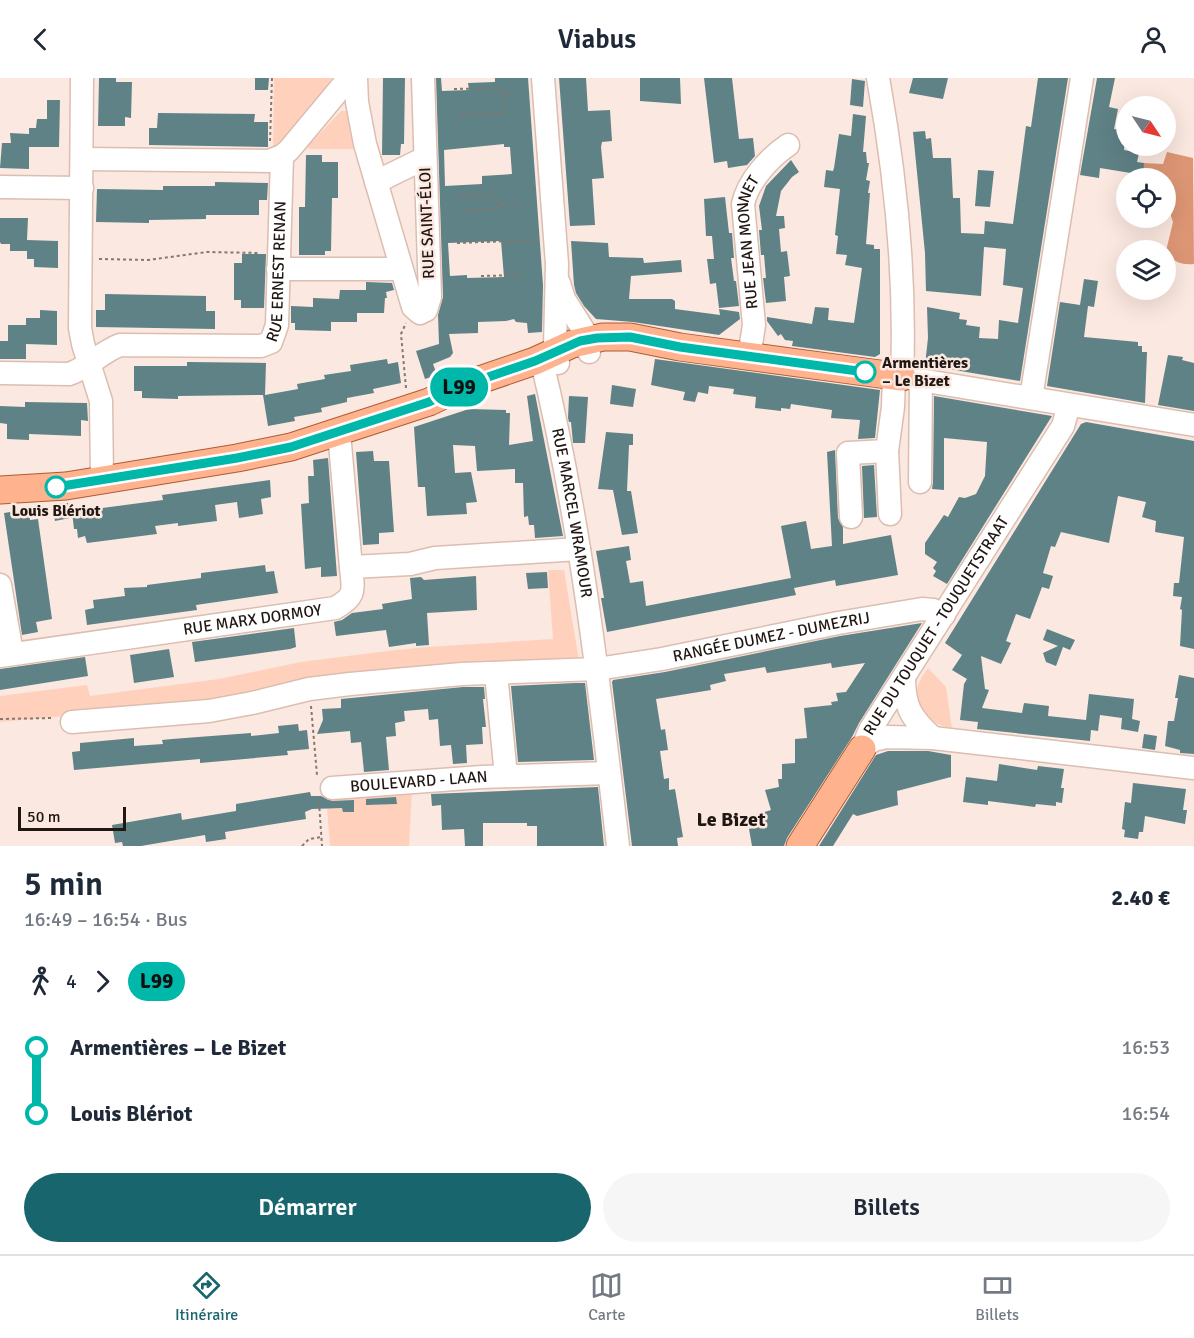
<!DOCTYPE html>
<html lang="fr">
<meta charset="utf-8">
<style>
body{margin:0;font-family:Signika,sans-serif;background:#f6f6f7;color:#1f2937;height:100vh;display:flex;flex-direction:column;font-size:22px;white-space:nowrap}
*{box-sizing:border-box;margin:0}
p{font-size:20px;color:#747a83}
.icon{flex:none;width:33px;height:33px;fill:none;stroke:currentColor;stroke-width:2;stroke-linecap:round;stroke-linejoin:round}
.map{position:relative;height:768px;overflow:hidden}
.panel{display:flex;flex-direction:column;background:#fff;flex:1}
.panel>*{flex:none}
.badge{padding:0 12px;border-radius:20px;font-size:21px;line-height:39px}
.needle{width:39px;rotate:125deg}
.fabs{position:absolute;left:1116px;top:18px;display:grid;gap:12px}
.fabs a{display:grid;place-items:center;width:60px;height:60px;border-radius:50%;background:#fff;box-shadow:0 6px 24px #0002;font-size:30px}
.scale{position:absolute;left:18px;bottom:15px;width:108px;box-sizing:border-box;padding-left:6px;border:3px solid #211712;border-top:0;font-size:16px;line-height:21px;white-space:nowrap;color:#211712;-webkit-text-stroke:4px #fbe8e0;paint-order:stroke}
.map>.badge{position:absolute;translate:-50% -50%;box-shadow:0 0 0 3px #fff}
.legs{display:flex;align-items:center;gap:9px;height:66px;padding:0 24px;font-size:20px}
.legs p{margin-inline-start:auto}
.summary{display:flex;align-items:center;justify-content:space-between;height:102px;padding:0 24px}
h1{font-size:33px;font-weight:600;line-height:45px}
.cta{display:flex;gap:12px;margin-top:auto;padding:12px 24px}
.cta a{flex:1;height:69px;border-radius:36px;background:#18656d;color:#fff;font-size:24px;font-weight:600;line-height:69px;text-align:center}
.cta a+a{background:#f6f6f7;color:#1f2937}
ul{padding:0 24px;list-style:none}
li{display:flex;align-items:center;gap:21px;height:66px;font-size:22px}
li i{display:grid;place-items:center;width:9px;height:100%;margin:0 8px;background:currentColor}
li i::after{content:'';width:15px;height:15px;margin:-8px;border:4px solid;border-radius:50%;background:#fff}
li p{margin-inline-start:auto}
li:first-child i{background:linear-gradient(#0000 50%,currentColor 0)}
li:last-child i{background:linear-gradient(currentColor 50%,#0000 0)}
header{display:flex;justify-content:space-between;align-items:center;height:78px;padding:0 24px;background:#fff;font-size:27px;font-weight:600}
.tabs{display:flex;justify-content:space-around;align-items:center;height:84px;border-top:2px solid #e0e1e3;background:#fff;font-size:16px;color:#747a83}
.tabs a{display:grid;justify-items:center;gap:3px}
.tabs .current{color:#18656d}
.map>svg:first-child{display:block}
.green{fill:#ffd1bd}
.forest{fill:#dd9675}
.building{fill:#5f8286;fill-rule:evenodd}
.lines{fill:none;stroke-linecap:round;stroke-linejoin:round}
.minor-casing{stroke:#dcbeb0;stroke-width:25}
.major-casing{stroke:#b05b31;stroke-width:29}
.path{stroke:#857770;stroke-width:2;stroke-dasharray:3 3;stroke-linecap:butt}
.minor{stroke:#fff;stroke-width:22}
.major{stroke:#feb38e;stroke-width:27}
.line-1-casing{stroke:#fff;stroke-width:14}
.line-1{stroke:#00b8aa;stroke-width:9}
.stop-1-dot{fill:#fff;stroke:#00b8aa;stroke-width:3}
.labels{text-anchor:middle;dominant-baseline:central;stroke-width:5;stroke-linejoin:round;paint-order:stroke}
.street-label{font-size:16px;fill:#211712;stroke:#fbe8e0}
.stop-label{font-size:16px;font-weight:bold;fill:#211712;stroke:#fbe8e0;text-anchor:start}
.quarter-label{font-size:20px;font-weight:bold;fill:#211712;stroke:#fbe8e0}
</style>
<header><svg class="icon" aria-label="back" viewBox="0 0 24 24"><path d="M15 5l-7 7 7 7"/></svg>Viabus<svg class="icon" aria-label="person" viewBox="0 0 24 24"><circle cx="12" cy="8" r="4"/><path d="M4 21q1-7 8-7t8 7"/></svg></header>
<div class="map">
<svg width="1194" height="768" viewBox="0 0 1194 768">
<rect width="100%" height="100%" fill="#fbe8e0"/>
<g class="green">
<path d="M274 0H332C316 25 297 51 273 69Z"/>
<polygon points="341,33 346,33 349,35 355,71 310,71 307,69"/>
<polygon points="548,492 564,492 579,583 248,615 189,627 0,644 0,618 87,607 90,618 219,601 301,584 387,573 427,569 553,561"/>
<path d="M928 590 946 609 952 650C933 647 913 634 917 612 918 604 924 596 928 590Z"/>
<polygon points="412,712 409,768 330,768 326,717"/>
</g>
<path class="forest" d="M1167 74 1193 80 1194 186C1181 187 1173 184 1166 173L1173 144 1169 132H1166V100H1129V97H1142L1143 85 1163 86Z"/>
<g class="building">
<polygon points="99,0 116,0 116,4 132,4 131,40 125,39 125,48 98,48"/>
<polygon points="255,0 269,0 268,12 255,12"/>
<polygon points="383,0 405,0 404,66 401,66 400,77 382,77"/>
<path d="M436 0H441L442 13 469 12 468 5 495 4V0H528L543 207 542 254 528 255 527 245 516 244 514 241 506 243 478 244V255L449 256 453 275 450 279 433 286 437 297 425 301 416 273 439 266 438 237 443 219ZM504 66V69H510L512 96 482 98V106L445 108 444 72ZM501 163 504 199 467 200V197L450 198 448 165Z"/>
<polygon points="559,0 586,0 588,33 610,32 612,63 602,64 601,69 604,100 592,101 595,147 570,148"/>
<polygon points="640,0 680,0 681,26 640,23"/>
<polygon points="704,0 732,0 739,61 753,60 755,78 747,87 728,90 727,83 714,85"/>
<polygon points="913,0 948,0 943,21 909,15"/>
<polygon points="1038,0 1068,0 1020,303 925,287 928,260 927,229 960,235 959,241 967,242 966,247 980,249 979,260 998,261 999,242 1018,245 1023,210 1003,207 1006,171 984,169 981,218 926,213 925,175 913,54 925,53 926,61 931,60 933,80 951,80 953,120 960,120 961,155 984,156 985,143 1013,146 1026,48 1031,49"/>
<polygon points="1097,0 1115,0 1109,29 1118,31 1114,51 1126,53 1124,72 1139,75 1137,84 1144,85 1143,97 1100,90 1099,100 1080,97"/>
<polygon points="852,1 865,3 863,29 850,27"/>
<polygon points="47,22 60,22 59,69 29,69 29,91 0,90 2,65 11,65 10,55 29,56 29,50 36,50 37,41 47,41"/>
<polygon points="158,35 255,36 254,44 268,44 268,69 149,67 149,50 157,50"/>
<polygon points="853,36 866,38 863,74 866,74 867,85 869,85 866,102 870,103 868,115 870,115 866,166 874,167 874,171 880,171 880,276 875,279 792,268 793,263 785,262 781,256 778,258 767,243 767,239 812,246 815,229 829,230 828,242 854,245 862,190 845,187 847,177 836,176 838,158 835,157 840,111 824,109 826,92 833,93 834,90 839,56 851,58"/>
<polygon points="306,77 322,77 322,84 338,84 338,120 332,120 331,173 325,173 325,177 299,177 299,129 305,129"/>
<polygon points="791,82 799,94 792,99 781,113 776,138 784,138 785,150 779,151 781,174 787,173 790,198 784,199 786,223 766,225 763,200 766,200 764,177 761,177 759,152 762,152 759,128 766,108"/>
<polygon points="978,92 994,93 990,129 975,128"/>
<polygon points="215,104 268,105 267,122 259,122 259,137 206,137 206,141 149,142 149,145 96,144 97,111 163,112 163,108 215,108"/>
<polygon points="725,119 729,155 732,155 734,180 731,180 734,203 736,203 739,228 719,230 716,205 710,206 707,181 714,181 712,158 706,158 704,121"/>
<polygon points="0,140 28,140 27,162 58,163 58,190 34,189 34,181 27,181 27,173 10,173 10,166 1,166 0,164"/>
<polygon points="571,163 608,165 609,179 643,180 644,185 681,182 682,194 631,198 629,221 672,221 675,223 675,231 720,237 719,231 739,234 740,241 719,257 633,244 596,241 584,228 576,215 574,207"/>
<polygon points="242,176 266,176 264,230 241,230 241,222 234,222 234,185 242,185"/>
<polygon points="1084,201 1098,203 1094,229 1088,228 1084,259 1138,264 1138,268 1142,268 1142,274 1147,274 1145,325 1047,308 1060,224 1080,227"/>
<polygon points="366,204 392,205 394,212 386,214 387,220 385,220 384,235 357,235 357,244 331,244 331,253 295,252 295,245 291,245 291,228 313,229 313,220 339,221 340,212 366,212"/>
<polygon points="105,216 206,218 206,233 215,233 215,251 96,249 96,232 105,232"/>
<polygon points="40,232 57,233 57,267 26,266 26,281 0,281 0,263 8,263 8,247 26,247 26,240 40,240"/>
<polygon points="1168,277 1183,279 1182,282 1194,285 1194,333 1158,327"/>
<polygon points="387,281 388,286 398,284 401,305 373,311 374,315 347,320 347,324 321,330 322,334 294,339 295,343 268,348 263,317 178,318 178,321 142,320 142,313 134,313 134,288 187,288 187,284 266,285 265,317 298,311 297,306 325,301 324,297 351,293 350,287"/>
<polygon points="655,281 880,312 875,360 858,361 860,342 831,340 832,332 791,326 790,331 781,330 781,333 755,330 756,319 733,316 734,311 709,308 708,316 698,314 695,324 683,322 685,314 651,307"/>
<polygon points="612,307 636,311 633,329 610,326"/>
<polygon points="535,316 563,458 535,460 534,447 529,447 528,438 524,439 523,405 515,405 515,391 477,393 475,368 453,367 455,395 471,394 477,424 466,425 467,436 427,438 425,409 418,409 414,349 469,331 506,332 506,335 510,335 509,367 533,363 527,318"/>
<polygon points="569,318 588,319 585,365 573,365 571,344 569,344 568,340"/>
<polygon points="934,318 1052,338 947,506 933,498 936,493 933,490 937,484 925,476 925,465 944,437 948,439 959,419 965,420 976,416 985,398 987,364 944,360 944,412 932,411 933,404"/>
<polygon points="25,324 87,325 88,343 81,342 81,358 29,356 29,362 7,361 7,346 0,345 0,328 25,329"/>
<polygon points="1086,344 1194,363 1194,571 1180,568 1182,532 1180,531 1182,519 1173,518 1174,505 1179,505 1184,459 1155,454 1156,443 1142,439 1146,424 1118,418 1109,465 1061,454 1055,469 1051,468 1043,495 1053,498 1049,511 1042,509 1030,541 1016,536 1006,563 1011,565 1001,586 981,578 985,611 989,612 982,630 1022,635 1024,625 1049,628 1048,638 1086,642 1089,616 1134,621 1132,641 1140,643 1138,654 1121,651 1122,640 1100,637 1098,653 1091,652 1090,663 977,651 978,644 960,642 964,606 967,601 952,592 962,577 945,565 1081,346"/>
<polygon points="606,354 633,356 633,367 629,367 627,413 631,413 638,455 622,457 613,412 598,411"/>
<polygon points="835,372 838,440 843,449 843,466 891,457 898,497 836,508 835,502 794,510 796,517 607,554 601,520 604,520 596,473 629,468 631,482 626,483 630,505 643,503 646,528 791,500 781,448 806,443 811,471 832,468 827,374"/>
<polygon points="373,373 374,383 389,383 394,454 379,455 379,466 363,467 356,374"/>
<polygon points="328,380 337,498 321,499 321,489 305,491 301,426 309,425 308,398 314,398 313,382"/>
<polygon points="874,387 877,439 864,440 862,388"/>
<polygon points="270,402 271,419 261,421 263,436 239,440 237,424 215,427 217,443 178,448 178,445 155,448 157,456 87,465 85,458 78,460 77,451 74,451 72,434 163,422 162,417"/>
<polygon points="52,425 68,425 70,440 55,443"/>
<polygon points="29,431 30,442 38,441 52,541 36,544 38,554 22,557 4,435"/>
<polygon points="265,487 266,494 274,493 278,515 196,527 197,532 87,547 85,532 94,530 93,522 125,518 124,510 147,509 147,507 201,500 201,495"/>
<polygon points="547,494 548,510 528,511 526,495"/>
<polygon points="476,498 477,532 427,535 429,567 416,568 416,565 389,569 386,552 336,558 334,544 342,542 352,535 383,531 382,526 412,521 410,500 421,499 424,502"/>
<polygon points="922,545 859,645 852,659 787,760 784,768 752,768 749,751 760,748 758,736 771,732 765,712 779,709 778,701 782,701 782,686 795,685 795,661 807,660 804,630 832,627 831,624 838,623 836,615 846,614 865,585 832,590 831,585 767,595 765,589 736,594 724,596 726,603 710,607 711,612 656,621 661,652 665,651 668,672 660,673 664,701 669,700 669,712 675,711 683,759 677,760 678,768 632,768 612,604 613,602 665,594 840,558"/>
<polygon points="294,550 296,569 290,571 195,584 192,564"/>
<polygon points="1047,551 1075,562 1070,572 1063,569 1056,588 1046,584 1043,575 1058,568 1043,562"/>
<polygon points="169,571 174,599 134,605 130,577"/>
<polygon points="85,579 88,598 0,612 0,591"/>
<polygon points="1179,597 1194,600 1194,676 1180,675 1180,672 1165,668 1168,643 1174,643 1178,620 1175,620"/>
<polygon points="575,605 585,605 594,682 518,684 511,608"/>
<polygon points="463,609 484,609 485,621 483,621 486,649 482,649 483,666 466,667 467,685 453,686 451,667 440,668 438,641 429,642 428,631 404,633 405,643 395,645 396,658 386,659 389,692 364,694 361,664 351,665 350,653 317,656 323,642 322,631 341,630 341,621"/>
<polygon points="298,646 299,653 307,652 309,671 287,673 288,677 200,685 200,681 74,692 72,674 80,673 80,665 134,660 134,668 163,666 162,662 172,661 251,655 251,658 279,655 278,648"/>
<polygon points="1144,656 1157,658 1155,672 1142,670"/>
<polygon points="888,673 928,673 951,677 951,699 897,713 898,727 857,738 853,736 833,768 819,768 876,677"/>
<polygon points="999,686 1037,692 1038,688 1064,691 1061,710 1064,710 1062,725 1056,724 1056,728 1036,726 1035,729 988,723 988,727 963,724 966,699 997,703"/>
<polygon points="1133,705 1186,711 1183,732 1187,732 1185,746 1145,738 1143,754 1139,754 1138,761 1124,759 1125,752 1122,751 1125,724 1131,725"/>
<polygon points="598,709 604,768 537,768 537,748 527,748 527,745 483,745 483,768 465,768 464,751 442,752 441,727 432,728 431,716"/>
<polygon points="310,714 311,718 321,718 332,723 354,722 354,734 343,734 342,730 312,731 305,734 306,741 225,754 226,761 206,764 205,757 141,768 123,768 122,764 115,765 112,747 181,735 182,742 236,733 236,726"/>
<polygon points="396,719 397,726 366,727 366,721"/>
</g>
<g class="lines">
<g class="minor-casing">
<g id="minor">
<polyline points="82,0 80,250 83,266 101,323 102,402"/>
<polyline points="356,0 357,24 365,66 413,229 420,235 426,232 430,219 423,0"/>
<polyline points="543,0 557,186 555,268 558,285"/>
<path d="M878 0C896 99 906 199 902 299L1194 347"/>
<polyline points="82,81 269,83 282,78 289,72 349,0"/>
<polyline points="376,104 425,80"/>
<polyline points="0,109 82,110"/>
<polyline points="278,191 401,191"/>
<polyline points="559,205 564,221 586,256 589,274"/>
<path id="s1" d="M749 279 754 247 743 126C748 103 769 80 788 67"/>
<path id="s2" d="M541 280C580 440 599 604 618 768"/>
<path id="s3" d="M0 295 69 296C88 290 101 274 120 267L261 268 271 264 277 247 282 78"/>
<polyline points="1031,320 1082,0"/>
<polyline points="339,355 351,489"/>
<polyline points="887,373 890,436"/>
<polyline points="920,404 921,302"/>
<polyline points="851,439 848,375 887,373 893,329 894,298"/>
<polyline points="0,507 12,575"/>
<path id="s4" d="M0 578 335 530C357 518 353 512 351 489L410 486 435 480 579 471"/>
<polyline points="496,595 506,698"/>
<path d="M904 599C904 629 911 640 933 660"/>
<path id="s5" d="M72 644 209 633 252 625 309 611 350 606 462 596 597 591 662 581 838 545 922 531 933 532 944 537"/>
<path id="s6" d="M862 671 870 652 1063 348 1069 327"/>
<polyline points="862,671 873,662 887,659 933,660 1194,690"/>
<path id="s7" d="M332 710 482 699 609 695"/>
</g>
</g>
<g class="major-casing">
<g id="major">
<polyline points="0,412 66,408 237,380 291,369 429,324 462,308 535,283 572,266 603,259 630,259 680,269 902,299"/>
<polyline points="800,768 862,671"/>
</g>
</g>
<g class="path">
<polyline points="454,11 500,10 504,16"/>
<polyline points="461,37 505,35 504,16 512,15"/>
<polyline points="270,63 272,0"/>
<path d="M460 118C477 117 488 115 502 126"/>
<polyline points="466,132 493,131 502,126 520,124"/>
<polyline points="457,165 538,162"/>
<polyline points="99,181 148,182 207,174 260,175"/>
<polyline points="481,198 524,197"/>
<polyline points="406,310 401,256 406,245"/>
<polyline points="311,628 317,697"/>
<polyline points="0,641 54,640"/>
<polyline points="319,724 322,768"/>
<polyline points="302,768 309,761 322,759"/>
</g>
<use href="#minor" class="minor"/>
<use href="#major" class="major"/>
</g>
<g class="lines">
<g class="line-1-casing">
<polyline id="line-1" points="56,409 237,380 291,369 429,324 462,308 535,283 580,263 597,260 630,259 680,269 865,294"/>
</g>
<use href="#line-1" class="line-1"/>
</g>
<g class="stop-1-dot">
<circle cx="865" cy="294" r="10"/>
<circle cx="56" cy="409" r="10"/>
</g>
<g class="labels">
<g class="street-label">
<text transform="translate(427 145) rotate(-92)">RUE SAINT-ÉLOI</text>
<text stroke="none"><textPath href="#s1" startOffset="116">RUE JEAN MONNET</textPath></text>
<text stroke="none"><textPath href="#s3" startOffset="351">RUE ERNEST RENAN</textPath></text>
<text stroke="none"><textPath href="#s2" startOffset="158">RUE MARCEL WRAMOUR</textPath></text>
<text stroke="none"><textPath href="#s4" startOffset="255">RUE MARX DORMOY</textPath></text>
<text stroke="none"><textPath href="#s6" startOffset="144">RUE DU TOUQUET - TOUQUETSTRAAT</textPath></text>
<text stroke="none"><textPath href="#s5" startOffset="706">RANGÉE DUMEZ - DUMEZRIJ</textPath></text>
<text stroke="none"><textPath href="#s7" startOffset="87">BOULEVARD - LAAN</textPath></text>
</g>
<g class="stop-label">
<text x="882" y="285">Armentières<tspan x="882" dy="18">– Le Bizet</tspan></text>
<text x="56" y="433" text-anchor="middle">Louis Blériot</text>
</g>
<g class="quarter-label">
<text x="731" y="741">Le Bizet</text>
</g>
</g>
</svg>
<div class="fabs">
<a><svg class="needle" viewBox="-14 -14 28 28"><path d="M0-13l5 13h-10z" fill="#e53935"/><path d="M0 13l5-13h-10z" fill="#747a83"/></svg></a>
<a><svg class="icon" aria-label="locate" viewBox="0 0 24 24"><circle cx="12" cy="12" r="6"/><path d="M12 2v4M12 18v4M2 12h4M18 12h4"/></svg></a>
<a><svg class="icon" aria-label="layers" viewBox="0 0 24 24"><path d="M12 4l9 5-9 5-9-5zM3 14l9 5 9-5"/></svg></a>
</div>
<div class="scale">50 m</div>
<b class="badge" style="left:459px;top:309px;background:#00b8aa;color:#111">L99</b>
</div>
<section class="panel">
<div class="summary"><div><h1>5 min</h1><p>16:49 – 16:54 · Bus</p></div><b>2.40 €</b></div>
<div class="legs"><svg class="icon" aria-label="walk" viewBox="0 0 24 24"><circle cx="13" cy="4" r="2"/><path d="M13 8l-2 6 4 7M11 14l-3 7M7 12l3-4h3l4 4"/></svg>4<svg class="icon" aria-label="forward" viewBox="0 0 24 24"><path d="M9 5l7 7-7 7"/></svg><b class="badge" style="background:#00b8aa;color:#111">L99</b></div>
<ul>
<li><i style="color:#00b8aa"></i><b>Armentières – Le Bizet</b><p>16:53</p></li>
<li><i style="color:#00b8aa"></i><b>Louis Blériot</b><p>16:54</p></li>
</ul>
<div class="cta"><a>Démarrer</a><a>Billets</a></div>
</section>
<nav class="tabs">
<a class="current"><svg class="icon" aria-label="directions" viewBox="0 0 24 24"><path d="M12 3l9 9-9 9-9-9zM9 14v-3h6M13 9l2 2-2 2"/></svg>Itinéraire</a>
<a><svg class="icon" aria-label="map" viewBox="0 0 24 24"><path d="M3 6l6-2 6 2 6-2v14l-6 2-6-2-6 2zM9 4v14M15 6v14"/></svg>Carte</a>
<a><svg class="icon" aria-label="tickets" viewBox="0 0 24 24"><path d="M3 7h18v10H3zM15 7v10"/></svg>Billets</a>
</nav>
